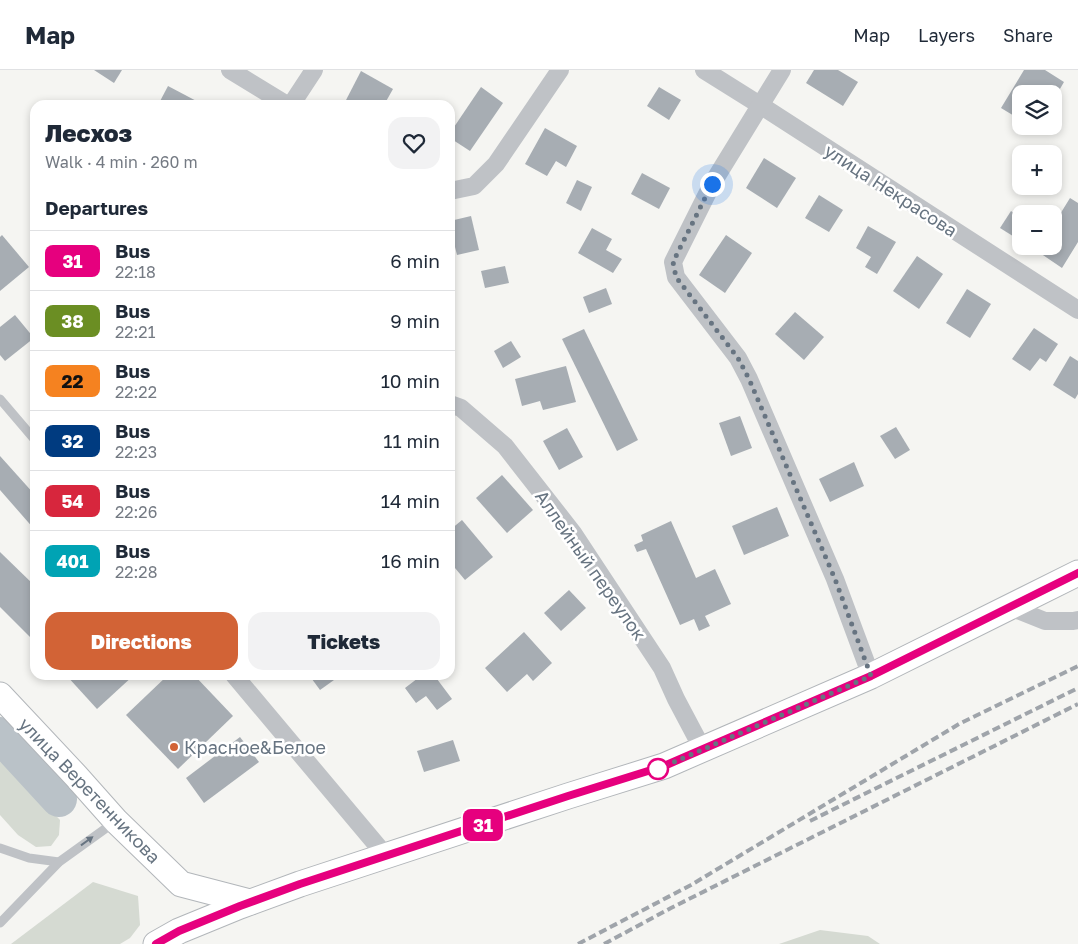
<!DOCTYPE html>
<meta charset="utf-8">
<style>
body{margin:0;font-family:"Golos Text",sans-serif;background:#f2f2f3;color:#1f2937;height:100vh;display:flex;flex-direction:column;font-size:19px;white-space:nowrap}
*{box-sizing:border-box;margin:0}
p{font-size:16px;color:#747a83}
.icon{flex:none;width:28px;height:28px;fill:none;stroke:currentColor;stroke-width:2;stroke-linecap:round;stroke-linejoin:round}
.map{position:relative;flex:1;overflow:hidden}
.panel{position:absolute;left:30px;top:30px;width:425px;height:580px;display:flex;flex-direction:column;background:#fff;border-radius:15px;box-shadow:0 2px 8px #0003}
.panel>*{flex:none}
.badge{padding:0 10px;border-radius:8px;font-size:18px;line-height:32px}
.fabs{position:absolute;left:1012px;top:15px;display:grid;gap:10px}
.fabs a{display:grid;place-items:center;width:50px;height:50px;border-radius:10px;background:#fff;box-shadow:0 2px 8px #0003;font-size:25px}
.you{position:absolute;width:25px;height:25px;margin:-12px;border:4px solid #fff;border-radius:50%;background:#1a73e8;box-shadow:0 0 0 8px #1a73e833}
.map>.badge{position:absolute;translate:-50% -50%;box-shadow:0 0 0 2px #fff}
h2{padding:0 15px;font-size:19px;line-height:45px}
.round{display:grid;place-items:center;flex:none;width:52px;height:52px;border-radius:15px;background:#f2f2f3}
.summary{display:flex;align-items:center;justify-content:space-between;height:85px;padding:0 15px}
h1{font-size:24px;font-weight:800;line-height:38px}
.primary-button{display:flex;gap:10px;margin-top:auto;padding:10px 15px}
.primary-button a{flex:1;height:58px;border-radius:15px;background:#d26336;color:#fff;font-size:20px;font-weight:800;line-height:58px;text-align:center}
.primary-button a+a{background:#f2f2f3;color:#1f2937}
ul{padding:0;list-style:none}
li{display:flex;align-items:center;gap:15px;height:60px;padding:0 15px;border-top:1px solid #e0e1e3}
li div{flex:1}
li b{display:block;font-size:19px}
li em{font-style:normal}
li .badge{min-width:55px;font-weight:700;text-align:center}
header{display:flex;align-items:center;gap:30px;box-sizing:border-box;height:70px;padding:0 25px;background:#fff;border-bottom:1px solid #e0e1e3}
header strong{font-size:24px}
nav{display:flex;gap:28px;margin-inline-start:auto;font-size:18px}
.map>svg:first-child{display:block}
.green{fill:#d5dad2}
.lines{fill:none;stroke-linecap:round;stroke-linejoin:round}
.river{stroke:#bac2c8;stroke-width:36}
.building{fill:#a7adb3}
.secondary-casing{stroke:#b2b6ba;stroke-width:27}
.lane{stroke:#bfc2c6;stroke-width:9}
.street{stroke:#bfc2c6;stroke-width:18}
.secondary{stroke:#fff;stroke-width:25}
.rail{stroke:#9fa4aa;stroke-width:4;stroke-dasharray:8 4;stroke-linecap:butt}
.oneway{fill:#677481}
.line-casing{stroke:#fff;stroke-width:11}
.line{stroke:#e6007e;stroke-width:8}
.walk{stroke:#677481;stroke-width:5;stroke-dasharray:0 9}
.poi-dot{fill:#d26336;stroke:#fff;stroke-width:2}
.stop-dot{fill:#fff;stroke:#e6007e;stroke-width:2.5}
.labels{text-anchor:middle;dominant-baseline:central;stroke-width:5;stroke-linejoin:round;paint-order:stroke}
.street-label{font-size:18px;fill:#677481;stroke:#fff}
.poi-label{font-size:18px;fill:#677481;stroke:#fff;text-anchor:start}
</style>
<header>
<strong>Map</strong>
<nav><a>Map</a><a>Layers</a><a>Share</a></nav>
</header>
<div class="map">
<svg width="1078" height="874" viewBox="0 0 1078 874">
<rect width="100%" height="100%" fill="#f5f5f2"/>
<g class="green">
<polygon points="0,686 60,750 59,765 51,776 36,777 18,765 0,745"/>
<polygon points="93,812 138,826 140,855 130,868 120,874 11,874"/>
<polygon points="820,860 868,866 880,874 779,874"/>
</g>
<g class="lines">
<polyline class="river" points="0,665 59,729"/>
</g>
<g class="building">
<polygon points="94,0 122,0 114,13"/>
<polygon points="814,0 838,0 858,12 843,36 806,13"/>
<polygon points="1024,0 1045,0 1064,12 1054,29 1054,24 1021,24 1021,50 1001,38"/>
<polygon points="361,1 393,19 384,35 350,35 345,32"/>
<polygon points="168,16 204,35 158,35"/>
<polygon points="481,17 503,33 470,81 450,68 450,63"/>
<polygon points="659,17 681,30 669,50 647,36"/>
<polygon points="545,58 577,76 566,97 556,91 547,106 525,94"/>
<polygon points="764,88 796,108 777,138 746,118"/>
<polygon points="642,103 670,118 659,139 631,124"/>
<polygon points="577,110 592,117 581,141 566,133"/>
<polygon points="819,125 843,140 829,162 805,148"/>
<polygon points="1070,128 1078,133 1078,172 1062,198 1037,181 1040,176 1054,176 1054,154"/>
<polygon points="1011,141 1021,148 1021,171 1000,158"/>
<polygon points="471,146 479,180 457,185 450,157 450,151"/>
<polygon points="868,156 896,172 877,204 865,197 871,187 856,178"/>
<polygon points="592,158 612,169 606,180 622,189 613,203 578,183"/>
<polygon points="2,165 29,197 0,221 0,167"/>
<polygon points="726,165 752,183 725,223 699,205"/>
<polygon points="917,186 943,204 919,239 893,221"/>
<polygon points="505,196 509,213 485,218 481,201"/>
<polygon points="606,218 612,234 589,243 583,227"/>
<polygon points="967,219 991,234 970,268 946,253"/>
<polygon points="795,242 824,267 804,290 775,264"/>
<polygon points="15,245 34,268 5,291 0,285 0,257"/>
<polygon points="1034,258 1058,274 1046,292 1040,288 1030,301 1012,289"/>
<polygon points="584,259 638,370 617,381 562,269"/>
<polygon points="511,271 521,287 503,298 494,281"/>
<polygon points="1070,286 1078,291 1078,324 1075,329 1053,315"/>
<polygon points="566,296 576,332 543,340 540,331 522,336 515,309"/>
<polygon points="740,346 752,378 731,386 719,353"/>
<polygon points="896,357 910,380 895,389 880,366"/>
<polygon points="567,358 583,387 559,400 543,371"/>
<polygon points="0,386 35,425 35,460 0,420"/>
<polygon points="854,392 864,416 830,432 819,409"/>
<polygon points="502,405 533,440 507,463 476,428"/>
<polygon points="777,437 789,466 744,485 732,456"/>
<polygon points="462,450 493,487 465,510 450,492 450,460"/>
<polygon points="671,451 696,508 715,499 731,534 705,546 710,556 699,561 694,549 680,555 646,479 637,482 634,475 643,471 641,465"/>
<polygon points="0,482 35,516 35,572 0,537"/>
<polygon points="569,520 586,538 561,561 544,543"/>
<polygon points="524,562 552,593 533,611 527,604 507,622 485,598"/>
<polygon points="66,605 134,605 97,639"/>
<polygon points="168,605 194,605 233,646 178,699 126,645"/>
<polygon points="309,605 341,605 320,620"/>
<polygon points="422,605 434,605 452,629 437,640 426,626 416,633 405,618"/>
<polygon points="240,667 259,692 204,733 186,708"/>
<polygon points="453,670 460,691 424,702 417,681"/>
</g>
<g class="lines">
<g class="secondary-casing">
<g id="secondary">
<polyline points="0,625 76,706 116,751 181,814 250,832"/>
<polyline points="156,874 179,861 240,836 300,814 568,726 664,696 871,606 1078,503"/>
</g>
</g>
<g class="lane">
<polyline points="0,329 35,370"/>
<polyline points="0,778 29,788 59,792"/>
<polyline points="0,853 59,792 116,751"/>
</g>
<g class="street">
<polyline points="230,0 287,35"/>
<polyline points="704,0 760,35 1078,240"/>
<polyline points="782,0 712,114 673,192 676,207 738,288 749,309 835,509 871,606"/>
<polyline points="291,35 314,0"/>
<polyline points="450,121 474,116 496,94 560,0"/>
<polyline points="450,334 461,338 505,376 573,463 662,598 676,629 703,680"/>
<polyline points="1010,537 1045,551 1073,551 1078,550"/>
<polyline points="234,605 386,786"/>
</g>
<use href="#secondary" class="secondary"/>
<g class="rail">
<polyline points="810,751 1078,618"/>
<polyline points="578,874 691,815 959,654 1078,596"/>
<polyline points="604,874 671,838 1078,634"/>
</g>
</g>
<defs><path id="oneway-solid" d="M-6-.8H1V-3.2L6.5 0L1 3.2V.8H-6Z" transform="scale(1.25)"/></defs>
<use class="oneway" href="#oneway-solid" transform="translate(87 771) rotate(-36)"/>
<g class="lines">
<g class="line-casing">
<polyline id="line" points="156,874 179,861 240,836 300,814 568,726 664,696 871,606 1078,503"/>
</g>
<use href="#line" class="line"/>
<polyline class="walk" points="658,699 871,606 835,509 749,309 738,288 676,207 673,192 712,114"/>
</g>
<circle class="poi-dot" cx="174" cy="677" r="5"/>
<circle class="stop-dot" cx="658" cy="699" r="10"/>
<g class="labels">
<g class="street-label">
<text transform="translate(891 120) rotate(33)">улица Некрасова</text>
<text transform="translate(591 495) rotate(55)">Аллейный переулок</text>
<text transform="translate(90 720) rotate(46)">улица Веретенникова</text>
</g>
<g class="poi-label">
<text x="184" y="677">Красное&amp;Белое</text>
</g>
</g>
</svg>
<div class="fabs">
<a><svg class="icon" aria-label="layers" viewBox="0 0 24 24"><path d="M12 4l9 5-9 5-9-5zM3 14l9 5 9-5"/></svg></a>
<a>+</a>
<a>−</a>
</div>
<div class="you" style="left:712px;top:114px"></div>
<b class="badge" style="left:483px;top:755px;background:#e6007e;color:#fff">31</b>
<section class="panel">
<div class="summary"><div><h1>Лесхоз</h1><p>Walk · 4 min · 260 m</p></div><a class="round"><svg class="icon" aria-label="heart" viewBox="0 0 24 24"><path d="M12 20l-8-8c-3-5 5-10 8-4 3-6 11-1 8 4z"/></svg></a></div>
<h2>Departures</h2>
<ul>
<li><span class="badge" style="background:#e6007e;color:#fff">31</span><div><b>Bus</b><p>22:18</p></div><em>6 min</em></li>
<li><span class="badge" style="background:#6b8e23;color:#fff">38</span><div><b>Bus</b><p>22:21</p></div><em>9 min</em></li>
<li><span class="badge" style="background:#f58220;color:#111">22</span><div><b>Bus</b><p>22:22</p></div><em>10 min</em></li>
<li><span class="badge" style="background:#003b80;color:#fff">32</span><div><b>Bus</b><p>22:23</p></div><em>11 min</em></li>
<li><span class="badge" style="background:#d7263d;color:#fff">54</span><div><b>Bus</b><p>22:26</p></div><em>14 min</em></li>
<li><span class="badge" style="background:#00a3b4;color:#fff">401</span><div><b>Bus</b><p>22:28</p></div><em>16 min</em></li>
</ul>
<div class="primary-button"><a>Directions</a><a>Tickets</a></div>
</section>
</div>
